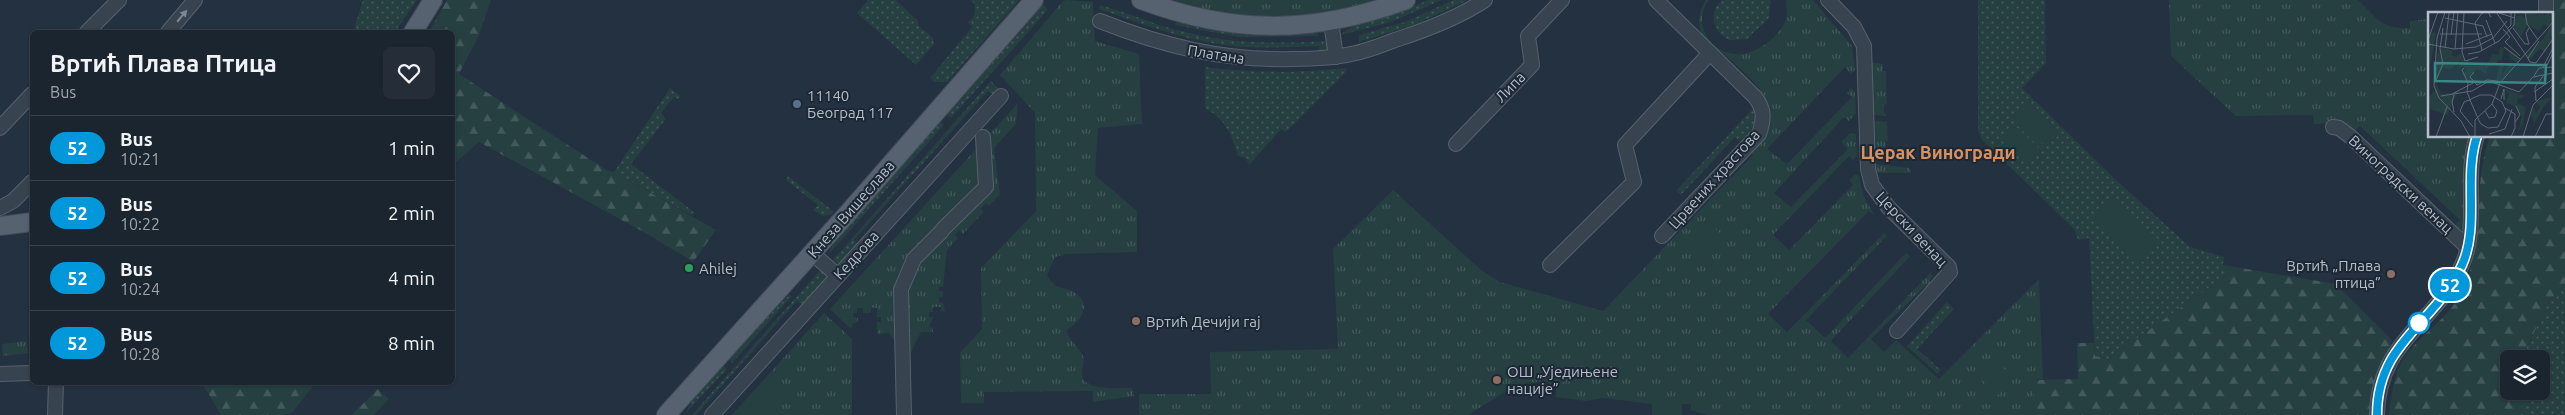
<!DOCTYPE html>
<meta charset="utf-8">
<style>
body{margin:0;font-family:Ubuntu,sans-serif;background:#242d38;color:#f1f3f6;height:100vh;display:flex;flex-direction:column;font-size:19px;white-space:nowrap}
*{box-sizing:border-box;margin:0}
p{font-size:16px;color:#a0a5ab}
.icon{flex:none;width:28px;height:28px;fill:none;stroke:currentColor;stroke-width:2;stroke-linecap:round;stroke-linejoin:round}
.map{position:relative;flex:1;overflow:hidden}
.panel{position:absolute;left:30px;top:30px;width:425px;height:355px;display:flex;flex-direction:column;background:#1b2530;border-radius:8px;box-shadow:0 1px 4px #0004,0 0 0 1px #39424c}
.panel>*{flex:none}
.badge{padding:0 10px;border-radius:16px;font-size:18px;line-height:32px}
.controls{position:absolute;left:2500px;top:350px;display:grid;gap:10px}
.controls a{display:grid;place-items:center;width:50px;height:50px;border-radius:8px;background:#1b2530;box-shadow:0 1px 4px #0004,0 0 0 1px #39424c;font-size:25px}
.map>.badge{position:absolute;translate:-50% -50%;box-shadow:0 0 0 2px #fff}
.round{display:grid;place-items:center;flex:none;width:52px;height:52px;border-radius:8px;background:#242d38}
.head{display:flex;align-items:center;justify-content:space-between;height:85px;padding:0 20px}
h1{font-size:24px;font-weight:700;line-height:38px}
ul{padding:0;list-style:none}
li{display:flex;align-items:center;gap:15px;height:65px;padding:0 20px;border-top:1px solid #39424c}
li div{flex:1}
li b{display:block;font-size:19px}
li em{font-style:normal}
li .badge{min-width:55px;font-weight:700;text-align:center}
.map>svg:first-child{display:block}
.grass{fill:url(#grass-dots)}
.forest{fill:url(#forest-firs)}
.park{fill:url(#park-tufts)}
.pitch{fill:#263f41}
.lines{fill:none;stroke-linecap:round;stroke-linejoin:round}
.minor-casing{stroke:#56616d;stroke-width:16}
.major-casing{stroke:#424c59;stroke-width:20}
.minor{stroke:#384350;stroke-width:14}
.major{stroke:#566270;stroke-width:18}
.oneway{fill:#7d8793}
.line-casing{stroke:#fff;stroke-width:11}
.line{stroke:#0098da;stroke-width:8}
.service-dot{fill:#5c6f8a;stroke:#1d2835;stroke-width:2}
.leisure-dot{fill:#2e9e5b;stroke:#1d2835;stroke-width:2}
.education-dot{fill:#8d6e63;stroke:#1d2835;stroke-width:2}
.stop-dot{fill:#fff;stroke:#0098da;stroke-width:2.5}
.labels{text-anchor:middle;dominant-baseline:central;stroke-width:4;stroke-linejoin:round;paint-order:stroke}
.street-label{font-size:15px;fill:#b5beca;stroke:#1d2835}
.poi-label{font-size:15px;fill:#b5beca;stroke:#1d2835;text-anchor:start}
.quarter-label{font-size:18px;font-weight:bold;fill:#d89162;stroke:#1d2835}
.inset-road{fill:none;stroke:#5e6977;stroke-width:1}
.view{fill:#388885;fill-opacity:0.15;stroke:#388885;stroke-width:2.5}
.inset-edge{fill:none;stroke:#b5beca;stroke-width:2.5}
</style>
<div class="map">
<svg width="2565" height="415" viewBox="0 0 2565 415">
<defs>
<pattern id="grass-dots" width="8" height="8" patternUnits="userSpaceOnUse" patternTransform="scale(1.25)"><rect width="8" height="8" fill="#263f41"/><path d="M2 2h.1M6 6h.1" fill="none" stroke="#43595b" stroke-width="1.8" stroke-linecap="round"/></pattern>
<pattern id="forest-firs" width="22" height="20" patternUnits="userSpaceOnUse" patternTransform="scale(1.25)"><rect width="22" height="20" fill="#263f41"/><path d="M5 1l3.5 6h-7zM16 11l3.5 6h-7z" fill="#43595b"/></pattern>
<pattern id="park-tufts" width="24" height="20" patternUnits="userSpaceOnUse" patternTransform="scale(1.25)"><rect width="24" height="20" fill="#263f41"/><path d="M3 7l-1-3M5 7V3M7 7l1-3M15 17l-1-3M17 17v-4M19 17l1-3" fill="none" stroke="#43595b"/></pattern>
</defs>
<rect width="100%" height="100%" fill="#243140"/>
<g class="grass">
<polygon points="363,0 417,0 395,32 353,32"/>
<polygon points="868,0 896,0 918,21 919,26 933,38 934,44 916,65 857,13"/>
<polygon points="971,0 1019,0 947,82 934,82 930,78 972,27 968,22 974,16 975,5"/>
<path d="M1428 0H1442L1391 22 1341 35C1352 21 1407 11 1428 0Z"/>
<polygon points="1453,0 1468,0 1414,25 1359,42 1359,35 1405,22"/>
<path d="M1722 0H1771L1769 18 1747 39 1729 40C1716 33 1711 22 1715 8Z"/>
<polygon points="1978,0 2045,0 2046,63 2022,88 2115,179 2190,247 2224,257 2223,265 2231,272 2108,359 2095,356 2089,238 2078,240 2075,230 1982,140 1978,131"/>
<polygon points="1043,4 1048,10 951,118 946,113"/>
<path d="M1100 5C1126 12 1150 23 1177 30 1226 44 1275 44 1326 41L1330 42V47L1320 55 1319 46C1287 47 1255 49 1224 45 1180 39 1140 23 1099 9Z"/>
<polygon points="1177,20 1316,30 1318,36 1239,37 1175,25"/>
<path d="M1205 67C1253 73 1298 73 1346 68L1347 71 1286 132 1281 129 1249 165 1246 158 1238 156C1233 138 1224 116 1205 109Z"/>
<polygon points="991,81 999,90 994,95 988,91 854,240 857,243 847,253 847,259 843,264 831,262"/>
<polygon points="670,88 681,96 678,99 674,97 661,113 666,119 631,164 694,212 691,215 614,172"/>
<path d="M1754 107 1757 112C1754 126 1751 133 1740 142L1735 137 1681 195 1676 191Z"/>
<path d="M939 121 944 125 829 254C832 235 869 213 877 192Z"/>
<polygon points="788,176 828,207 833,211 831,215 823,216 813,210 818,205 786,180"/>
<polygon points="822,268 828,281 805,307 797,301 696,415 692,415"/>
<polygon points="2565,285 2565,415 2525,415 2525,404 2520,391 2541,391 2541,359 2521,359 2550,300"/>
<polygon points="789,295 792,296 732,363 727,358"/>
<polygon points="1947,302 1954,309 1917,349 1941,370 1937,374 1907,346"/>
<polygon points="722,365 727,369 685,414 696,394"/>
</g>
<g class="forest">
<polygon points="447,0 491,0 479,35 459,74 608,171 614,172 716,230 693,262 649,235 479,142 453,165 452,32 429,32"/>
<path d="M2553 0H2565V285L2550 300 2521 359H2509V391H2520L2525 404V415H2389C2391 398 2393 379 2401 363 2411 343 2445 320 2457 300 2488 250 2470 190 2490 136H2551Z"/>
<polygon points="2223,265 2336,284 2392,340 2378,377 2373,415 2034,415 2034,380 2078,379 2077,343 2094,343 2095,356 2108,359 2231,272"/>
<polygon points="202,383 315,383 292,413 285,415 221,415"/>
<polygon points="378,389 389,399 374,415 351,415"/>
</g>
<g class="park">
<path d="M1067 0 1093 2 1095 41 1139 54 1142 124 1098 128 1095 175 1137 211V252L1066 254 1055 257 1047 275C1050 279 1052 283 1055 285 1061 289 1068 288 1074 292 1093 304 1082 320 1067 330 1068 341 1079 346 1083 356 1085 363 1081 369 1082 376 1085 391 1121 388 1132 388L1134 396 1093 402V391L984 392V403H961L960 353 982 329 981 268 1036 211 1035 113 1000 75 1063 1Z"/>
<polygon points="1173,0 1388,0 1310,18 1231,16"/>
<path d="M1706 0H1709C1692 22 1708 51 1735 54 1753 57 1781 36 1786 19 1788 14 1786 6 1786 0H1813L1852 46 1855 70 1851 74 1845 67 1767 149 1787 164 1852 97 1847 93 1851 88 1855 91 1856 113 1849 121 1844 117 1774 193 1791 207 1848 149 1841 142 1850 133 1856 134 1857 155 1853 160 1849 156 1773 235 1789 250 1853 185 1849 180 1856 174 1859 176 1864 197 1875 216 1869 211 1768 314 1787 332 1884 233 1887 236 1806 320 1825 338 1906 253 1910 256 1831 341 1848 358 1930 273 1933 276 1929 281 1934 286 1930 290 1925 286 1871 339 1884 352 1896 340 1939 379 2039 279 2043 379 2034 380V415H1707L1691 410V404H1652L1603 398 1586 401 1556 397V386L1544 381 1516 385 1468 415H1139V394H1211L1210 352 1338 349 1333 249 1393 190 1481 270 1500 282 1603 311 1753 155 1749 150C1755 144 1764 137 1767 130 1784 94 1726 58 1703 37 1696 25 1699 11 1706 0Z"/>
<path d="M2169 0H2358C2378 19 2381 29 2410 28V21L2429 19V136H2472L2464 180 2465 228 2459 231 2454 226 2460 220 2360 126 2353 131 2338 123 2314 124 2313 115 2236 116 2171 56Z"/>
<polygon points="1871,62 1883,64 1883,71 1886,71 1887,104 1884,105 1884,113 1887,116 1873,115"/>
<polygon points="1018,103 1016,124 994,148 1000,194 989,206 986,203 981,209 984,212 963,234 959,230 955,235 958,238 947,250 943,287 939,287 939,291 943,291 943,297 939,298 939,302 943,302 945,311 941,311 941,307 933,307 933,312 929,312 929,317 933,317 929,327 933,328 933,332 921,332 908,358 889,333 877,334 877,322 881,322 881,317 877,317 877,308 871,308 871,313 863,313 863,308 857,308 857,313 853,313 853,317 858,318 858,322 853,323 851,329 830,309"/>
<polygon points="1873,121 1887,122 1888,141 1885,142 1886,150 1889,150 1889,153 1874,152"/>
<polygon points="1876,164 1910,168 1911,173 1877,173 1875,171"/>
<polygon points="824,313 852,339 852,415 732,415"/>
<polygon points="26,341 28,353 3,356 2,344"/>
</g>
<g class="pitch">
<polygon points="2027,102 2057,130 2043,144 2014,117"/>
<polygon points="2014,125 2042,151 2028,165 2000,139"/>
<polygon points="2114,198 2161,242 2139,265 2092,221"/>
<polygon points="1706,221 1721,234 1698,258 1683,245"/>
<polygon points="1998,363 2014,378 1998,395 1981,379"/>
<polygon points="772,380 789,394 771,415 749,415 745,411"/>
<rect x="1652" y="404" width="30" height="11"/>
</g>
<g class="lines">
<g class="minor-casing">
<g id="minor">
<path d="M1656 0 1755 97C1765 110 1764 119 1759 134L1662 236"/>
<polyline points="1828,0 1854,27 1864,46 1868,169 1872,185 1888,207 1949,267 1950,272 1897,331"/>
<polyline points="2546,0 2546,14"/>
<path d="M1100 21C1163 46 1224 61 1292 59 1313 59 1335 58 1356 53 1369 50 1382 45 1395 40 1426 30 1458 18 1485 0"/>
<polyline points="1331,22 1336,57"/>
<polyline points="87,32 119,0"/>
<polyline points="168,32 195,0"/>
<polyline points="2333,127 2339,128 2351,137 2467,247"/>
<polyline points="0,128 32,94"/>
<polyline points="1456,144 1532,65 1528,36 1562,0"/>
<polyline points="0,208 13,201 32,182"/>
<polyline points="943,229 986,187 983,137"/>
<polyline points="812,253 838,276"/>
<polyline points="917,256 941,232"/>
<polyline points="1550,265 1634,182 1625,145 1710,53"/>
<polyline points="903,285 914,259"/>
<polyline points="901,289 904,415"/>
<polyline points="0,374 32,373"/>
<polyline points="55,415 56,382"/>
<polyline points="712,415 1001,96"/>
<path d="M2377 415C2378 340 2435 325 2462 265 2480 225 2463 178 2477 136"/>
</g>
</g>
<g class="major-casing">
<g id="major">
<path d="M1141 0C1235 35 1313 34 1406 0"/>
<polyline points="413,32 433,0"/>
<polyline points="0,226 32,222"/>
<polyline points="666,415 848,213 1034,0"/>
</g>
</g>
<use href="#minor" class="minor"/>
<use href="#major" class="major"/>
</g>
<defs><path id="oneway-solid" d="M-6-.8H1V-3.2L6.5 0L1 3.2V.8H-6Z" transform="scale(1.25)"/></defs>
<use class="oneway" href="#oneway-solid" transform="translate(182 16) rotate(-50)"/>
<g class="lines">
<g class="line-casing">
<path id="line" d="M2377 415C2377 341 2435 325 2462 265 2480 225 2463 178 2477 136"/>
</g>
<use href="#line" class="line"/>
</g>
<circle class="service-dot" cx="797" cy="104" r="5"/>
<circle class="leisure-dot" cx="689" cy="268" r="5"/>
<g class="education-dot">
<circle cx="2391" cy="274" r="5"/>
<circle cx="1136" cy="321" r="5"/>
<circle cx="1497" cy="380" r="5"/>
</g>
<circle class="stop-dot" cx="2419" cy="323" r="10"/>
<g class="labels">
<g class="street-label">
<text transform="translate(1216 54) rotate(9)">Платана</text>
<text transform="translate(1510 87) rotate(-46)">Липа</text>
<text transform="translate(1714 179) rotate(-48)">Црвених храстова</text>
<text transform="translate(2401 184) rotate(43)">Виноградски венац</text>
<text transform="translate(851 209) rotate(-49)">Кнеза Вишеслава</text>
<text transform="translate(1912 229) rotate(47)">Церски венац</text>
<text transform="translate(856 255) rotate(-48)">Кедрова</text>
</g>
<g class="poi-label">
<text x="807" y="95">11140<tspan x="807" dy="17">Београд 117</tspan></text>
<text x="2381" y="265" text-anchor="end">Вртић „Плава<tspan x="2381" dy="17">птица”</tspan></text>
<text x="699" y="268">Ahilej</text>
<text x="1146" y="321">Вртић Дечији гај</text>
<text x="1507" y="371">ОШ „Уједињене<tspan x="1507" dy="17">нације”</tspan></text>
</g>
<g class="quarter-label">
<text x="1938" y="152">Церак Виногради</text>
</g>
</g>
<g transform="translate(2428 12)">
<rect width="125" height="125" fill="#243140"/>
<path d="M76 77 97 84 93 87 90 85 89 91 98 95 95 113 90 120 94 104 88 95 78 91 81 82ZM118 86H124L116 94 99 125 106 111 103 103 106 96 108 101 112 95 108 90Z" fill="#263f41"/>
<path d="M97 0 118 3 119 0H125V9L120 15 116 12 111 19 99 13 93 25 85 15 88 5 93 3 97 6ZM13 36 24 38V43L34 48 22 58 15 55 8 71 13 82 30 80 19 103 0 96V86L7 78 9 43Z" fill="#263f41"/>
<path d="M125 10V24L121 25 124 28 117 41 112 37 100 49 98 43 115 27ZM3 20 8 21 2 57 0 34ZM72 35 81 37 92 48 89 52 83 46 82 50V41L79 49 81 40 76 37 74 48H69V53H76L73 66 81 52 88 51 72 70 68 68 71 54 66 53 60 55 58 62 49 57 42 64V66L44 68V69L41 68 40 73 38 67 41 63 37 67 35 62 41 56 37 60 40 56 36 59 39 55 35 58 37 55 34 54 30 58 34 48 29 47V43L34 42 37 50 41 47V51L52 53 61 50 64 42 70 43Z" fill="#263f41"/>
<path class="inset-road" d="M17 0 9 26 6 74 11 86 33 109 42 125M36 0 34 40 37 49 50 45M68 0 98 43M97 0 99 12 110 28M71 1 87 6M17 6 55 14 59 25M58 8 67 31M85 16 97 32H101M101 16 98 21 101 32M75 17 82 25 77 30 92 44M79 17 83 13V0M12 22H54M23 23 26 0M0 28 10 0M0 32 26 37 48 35 65 26 79 9M38 32 64 22M76 35 92 47M17 36 21 1M27 37 30 0M54 38 47 11 54 1 60 0 63 5M40 42 51 40 71 29 86 13 87 0M98 43 102 50 108 51 125 27M100 46 111 29M115 55 125 36M118 55 125 41M36 56 34 58 40 71 39 80 41 85 42 88 49 104 51 109 53 112 60 116 70 115 78 99 74 90 63 83H52L43 87 42 88 38 89 36 90 32 99 45 115M46 60 42 65 49 73 59 68 70 69M106 64 111 56 125 55M8 68 15 52 12 37 15 16M106 80 125 67M24 82 47 70M26 83 24 90 26 100M13 84 44 79 61 69 91 80 105 65 125 61M73 87 76 77V88M108 89 107 75 116 63M77 96 87 102V116L83 125M57 99 61 106 67 105 69 99 64 92M87 110 92 103 88 94M61 122 77 117 84 97M8 125 19 95M47 125V108L64 92 72 71 125 10M95 125 105 93 125 73M107 125 118 102H125"/>
<path class="view" d="M7 51 118 53 117 71 7 69Z"/>
<rect width="125" height="125" class="inset-edge"/>
</g>
</svg>
<div class="controls">
<a><svg class="icon" aria-label="layers" viewBox="0 0 24 24"><path d="M12 4l9 5-9 5-9-5zM3 14l9 5 9-5"/></svg></a>
</div>
<b class="badge" style="left:2450px;top:285px;background:#0098da;color:#fff">52</b>
<section class="panel">
<div class="head"><div><h1>Вртић Плава Птица</h1><p>Bus</p></div><a class="round"><svg class="icon" aria-label="heart" viewBox="0 0 24 24"><path d="M12 20l-8-8c-3-5 5-10 8-4 3-6 11-1 8 4z"/></svg></a></div>
<ul>
<li><span class="badge" style="background:#0098da;color:#fff">52</span><div><b>Bus</b><p>10:21</p></div><em>1 min</em></li>
<li><span class="badge" style="background:#0098da;color:#fff">52</span><div><b>Bus</b><p>10:22</p></div><em>2 min</em></li>
<li><span class="badge" style="background:#0098da;color:#fff">52</span><div><b>Bus</b><p>10:24</p></div><em>4 min</em></li>
<li><span class="badge" style="background:#0098da;color:#fff">52</span><div><b>Bus</b><p>10:28</p></div><em>8 min</em></li>
</ul>
</section>
</div>
